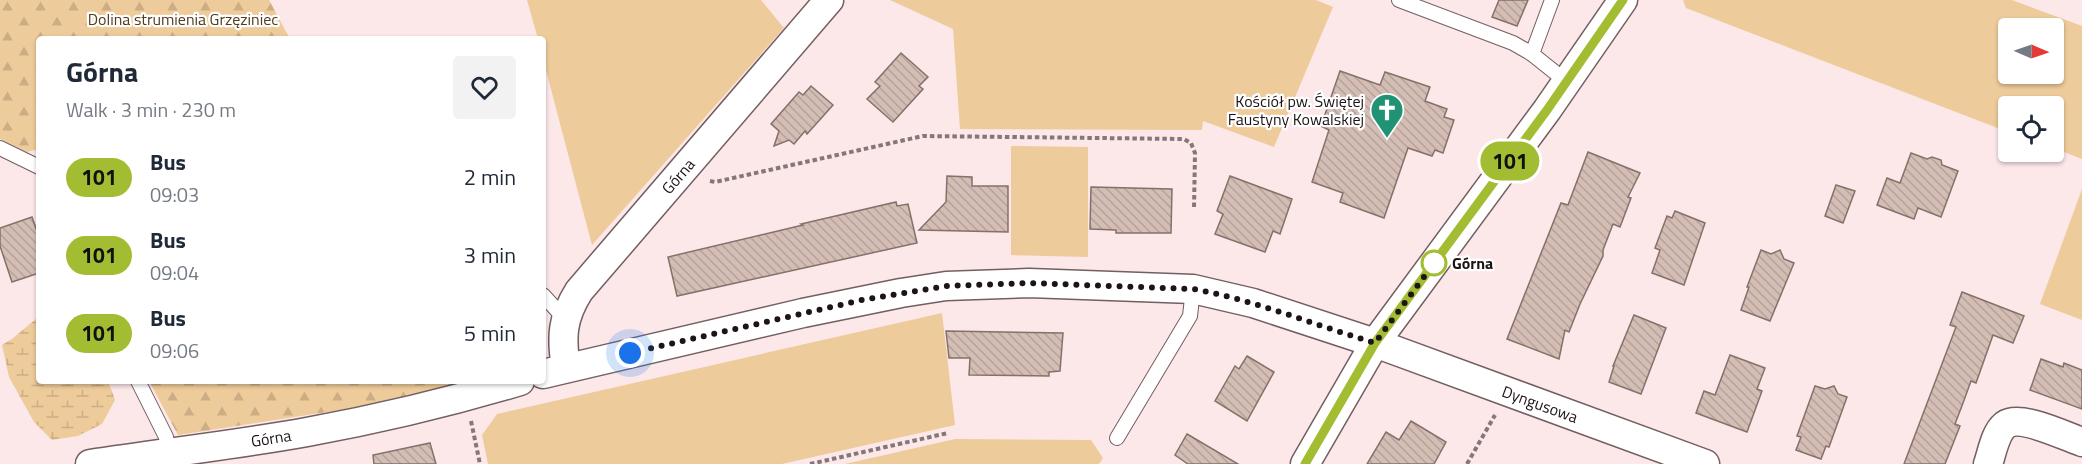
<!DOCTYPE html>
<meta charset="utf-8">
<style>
body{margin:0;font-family:"Titillium Web",sans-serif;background:#f2f2f3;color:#1f2937;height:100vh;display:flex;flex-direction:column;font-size:22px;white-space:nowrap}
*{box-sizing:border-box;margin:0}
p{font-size:20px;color:#747a83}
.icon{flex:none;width:33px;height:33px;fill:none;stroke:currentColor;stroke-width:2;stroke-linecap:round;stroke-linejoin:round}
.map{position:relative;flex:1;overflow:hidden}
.sheet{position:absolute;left:36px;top:36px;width:510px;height:348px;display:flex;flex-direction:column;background:#fff;border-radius:6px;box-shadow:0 2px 4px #0004}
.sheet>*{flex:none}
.badge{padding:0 12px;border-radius:20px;font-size:21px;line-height:39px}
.needle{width:39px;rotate:92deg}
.buttons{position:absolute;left:1998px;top:18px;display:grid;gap:12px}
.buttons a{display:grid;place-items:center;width:66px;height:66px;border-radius:6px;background:#fff;box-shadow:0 2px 4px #0004;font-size:30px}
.you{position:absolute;width:30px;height:30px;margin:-15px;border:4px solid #fff;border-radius:50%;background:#1a73e8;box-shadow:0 0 0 9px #1a73e833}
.map>.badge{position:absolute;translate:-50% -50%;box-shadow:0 0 0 3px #fff}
.round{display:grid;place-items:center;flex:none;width:63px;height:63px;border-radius:6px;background:#f2f2f3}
.summary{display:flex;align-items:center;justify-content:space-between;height:102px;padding:0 30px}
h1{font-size:28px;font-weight:700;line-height:45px}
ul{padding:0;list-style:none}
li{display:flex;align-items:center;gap:18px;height:78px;padding:0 30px}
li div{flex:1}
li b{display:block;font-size:22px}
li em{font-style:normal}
li .badge{min-width:66px;font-weight:700;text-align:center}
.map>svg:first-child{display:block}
.green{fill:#eecb9a;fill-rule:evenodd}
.forest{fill:url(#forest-firs)}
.wetland{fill:url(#wetland-marsh)}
.building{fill:url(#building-back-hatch);stroke:#857169;stroke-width:1.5}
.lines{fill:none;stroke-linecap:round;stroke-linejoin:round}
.service-casing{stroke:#735e60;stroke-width:16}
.minor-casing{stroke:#735e60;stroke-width:31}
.path{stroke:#857778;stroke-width:4;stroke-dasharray:4.5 3;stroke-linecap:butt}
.service{stroke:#fff;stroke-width:14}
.minor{stroke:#fff;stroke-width:28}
.line-casing{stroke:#fff;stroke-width:14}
.line{stroke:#a2bd31;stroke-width:9}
.walk{stroke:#1c1415;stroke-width:6;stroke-dasharray:0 10.8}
.stop-dot{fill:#fff;stroke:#a2bd31;stroke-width:3}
.labels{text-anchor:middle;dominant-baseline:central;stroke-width:4.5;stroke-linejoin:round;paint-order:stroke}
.park-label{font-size:16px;fill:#523c1b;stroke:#fff}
.poi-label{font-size:16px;fill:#1c1415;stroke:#fff;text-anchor:end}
.street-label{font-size:16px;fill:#1c1415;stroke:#fff}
.stop-label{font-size:16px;font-weight:bold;fill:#1c1415;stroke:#fff;text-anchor:start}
</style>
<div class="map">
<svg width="2082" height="464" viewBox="0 0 2082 464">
<defs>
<pattern id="forest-firs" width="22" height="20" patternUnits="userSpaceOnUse" patternTransform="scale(1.5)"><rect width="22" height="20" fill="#eecb9a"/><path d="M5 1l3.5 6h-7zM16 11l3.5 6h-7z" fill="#ccad84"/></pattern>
<pattern id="wetland-marsh" width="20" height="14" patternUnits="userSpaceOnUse" patternTransform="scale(1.5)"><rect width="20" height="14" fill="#eecb9a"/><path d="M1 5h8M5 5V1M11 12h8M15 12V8" fill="none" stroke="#ccad84"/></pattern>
<pattern id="building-back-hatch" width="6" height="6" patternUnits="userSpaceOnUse" patternTransform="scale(1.5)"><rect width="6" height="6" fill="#d3bdb4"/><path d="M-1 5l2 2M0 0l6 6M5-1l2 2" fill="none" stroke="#b5a29a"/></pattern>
</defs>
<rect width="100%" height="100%" fill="#fce7e9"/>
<g class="green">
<polygon points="527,0 761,0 784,28 592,245 543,59 543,39 538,39"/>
<polygon points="890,0 1316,0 1333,7 1274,147 1203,121 1202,130 960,129 953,29"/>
<path d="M1683 0H2012L2082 26V159L2054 148V106H2008V132L1686 8ZM2008 28H2054V74H2008Z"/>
<polygon points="1011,146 1088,147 1088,257 1011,255"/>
<polygon points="2082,189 2082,320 2040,304"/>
<polygon points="942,313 955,425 782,464 488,464 482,435 497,414"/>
<polygon points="955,439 1091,440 1103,458 1099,464 845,464"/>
</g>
<g class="forest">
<polygon points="0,0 269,0 290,39 39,39 39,149 27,152 0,139"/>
<polygon points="149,381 459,381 460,383 430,396 178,435"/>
</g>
<polygon class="wetland" points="37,318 39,319 39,381 108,381 115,400 102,424 78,436 52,440 34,422 9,377 2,345 12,339"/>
<g class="building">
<polygon points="1499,0 1528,0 1517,26 1492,17"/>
<polygon points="901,53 928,77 919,86 923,89 893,122 867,99 880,86 875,82"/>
<polygon points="1340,71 1380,85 1385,72 1430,87 1425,101 1447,109 1444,117 1454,120 1443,153 1435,150 1432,156 1408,148 1384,218 1340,202 1343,193 1312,182 1329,130 1321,126"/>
<polygon points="811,86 833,105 807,134 805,131 794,144 789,140 774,146 779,131 771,124 799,92 803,95"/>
<polygon points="1588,152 1640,173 1628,197 1631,198 1620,227 1613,224 1603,250 1603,256 1580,304 1569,332 1565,330 1559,359 1507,339 1561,203 1568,205"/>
<polygon points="1911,153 1927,159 1932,157 1941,160 1942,165 1958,171 1941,217 1918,208 1914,219 1877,205 1887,178 1900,183"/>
<polygon points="947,176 972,177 972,186 1008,186 1008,232 919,230 946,202"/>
<polygon points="1230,176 1292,199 1280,234 1273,231 1265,252 1215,234 1223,214 1217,211"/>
<polygon points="1836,185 1855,191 1843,223 1825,216"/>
<polygon points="1091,187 1172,189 1171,233 1116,233 1116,230 1090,229"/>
<polygon points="896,202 897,206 908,204 917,243 677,296 668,257 803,225 801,224"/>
<polygon points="1675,211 1705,223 1684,285 1652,273 1660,250 1655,248 1667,216 1672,218"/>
<polygon points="32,217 39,237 39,273 12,282 0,246 0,228"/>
<polygon points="1761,250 1771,254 1780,250 1784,259 1794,263 1770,321 1741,310 1749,287 1747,287"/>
<polygon points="1962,292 2024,316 2013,343 1993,335 1976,383 1971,381 1963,403 1955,424 1960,426 1945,464 1904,464 1956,327 1950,325"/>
<polygon points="1634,315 1666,328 1641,394 1609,382 1614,366 1613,366"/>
<polygon points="946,331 1063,333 1060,371 1049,372 1049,376 969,375 970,358 949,358"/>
<polygon points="1730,355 1765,368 1757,389 1762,391 1747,432 1696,413 1704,391 1715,395"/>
<polygon points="1247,356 1274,372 1247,421 1215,401 1235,366 1239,369"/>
<polygon points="2041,359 2063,367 2064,363 2082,370 2082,409 2030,390"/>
<polygon points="1815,386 1825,389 1834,386 1838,394 1847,397 1829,447 1826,446 1821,459 1796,450 1801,437 1797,436"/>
<polygon points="1411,421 1446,442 1434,464 1367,464 1386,432 1399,440"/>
<polygon points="1187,434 1238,464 1188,464 1175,455"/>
<polygon points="430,443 436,464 374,464 373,455"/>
</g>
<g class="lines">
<g class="service-casing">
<g id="service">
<polyline points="1399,0 1513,43 1532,54"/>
<polyline points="1552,0 1532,54 1567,82"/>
<polyline points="0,148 39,167"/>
<polyline points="543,295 565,319"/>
<polyline points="138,381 166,437 168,452"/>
<polyline points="1117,438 1190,316 1193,289"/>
</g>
</g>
<g class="minor-casing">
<g id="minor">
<path d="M566 368C561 337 562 318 579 291L829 0"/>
<polyline points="543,374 803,313 901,293 946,286 1029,283 1193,289 1253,303 1375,343 1705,464"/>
<path d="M90 464C162 453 235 445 307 432 379 419 450 402 520 381"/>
<polyline points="1305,464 1375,343 1547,110 1623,0"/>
<path d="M1988 464C1992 453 1995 433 2005 425 2020 414 2065 436 2082 442"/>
</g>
</g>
<g class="path">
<polyline points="710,181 715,182 923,136 1184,139 1191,143 1195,153 1194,209"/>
<polyline points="471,421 480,464"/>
<polyline points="810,464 948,433"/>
<polyline points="1467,464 1495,415"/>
</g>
<use href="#service" class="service"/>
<use href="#minor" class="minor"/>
</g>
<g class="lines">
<g class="line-casing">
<polyline id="line" points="1305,464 1375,343 1547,110 1623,0"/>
</g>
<use href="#line" class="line"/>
<path class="walk" d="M630 353 862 300 946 286 1029 283 1193 289C1255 300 1314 325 1375 343L1438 258 1434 263"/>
</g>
<defs>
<g id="church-pin" transform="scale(1.725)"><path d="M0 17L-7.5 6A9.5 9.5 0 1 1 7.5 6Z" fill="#209375" stroke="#fff"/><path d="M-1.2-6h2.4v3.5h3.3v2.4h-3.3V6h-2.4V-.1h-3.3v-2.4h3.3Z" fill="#fff"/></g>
</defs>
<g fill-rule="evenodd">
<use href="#church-pin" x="1387" y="110"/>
</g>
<circle class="stop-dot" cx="1434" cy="263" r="12"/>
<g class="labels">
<g class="park-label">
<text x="183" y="19">Dolina strumienia Grzęziniec</text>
</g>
<g class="poi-label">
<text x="1364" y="101">Kościół pw. Świętej<tspan x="1364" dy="18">Faustyny Kowalskiej</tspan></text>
</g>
<g class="street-label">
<text transform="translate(678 176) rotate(-49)">Górna</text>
<text transform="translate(1540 404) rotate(20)">Dyngusowa</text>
<text transform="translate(271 438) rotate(-9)">Górna</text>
</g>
<g class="stop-label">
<text x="1452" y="263">Górna</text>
</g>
</g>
</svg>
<div class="buttons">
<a><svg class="needle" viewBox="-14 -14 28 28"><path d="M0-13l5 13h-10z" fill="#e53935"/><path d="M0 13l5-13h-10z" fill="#747a83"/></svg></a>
<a><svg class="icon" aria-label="locate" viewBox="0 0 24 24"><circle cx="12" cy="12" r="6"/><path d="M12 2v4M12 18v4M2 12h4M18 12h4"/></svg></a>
</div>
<div class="you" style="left:630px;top:353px"></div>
<b class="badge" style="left:1510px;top:161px;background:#a2bd31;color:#111">101</b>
<section class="sheet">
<div class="summary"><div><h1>Górna</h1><p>Walk · 3 min · 230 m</p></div><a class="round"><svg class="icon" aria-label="heart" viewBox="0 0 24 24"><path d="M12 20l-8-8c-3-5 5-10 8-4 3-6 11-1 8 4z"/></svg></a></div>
<ul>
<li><span class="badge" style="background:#a2bd31;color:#111">101</span><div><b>Bus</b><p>09:03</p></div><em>2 min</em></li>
<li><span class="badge" style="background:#a2bd31;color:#111">101</span><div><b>Bus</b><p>09:04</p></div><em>3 min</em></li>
<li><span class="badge" style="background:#a2bd31;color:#111">101</span><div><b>Bus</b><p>09:06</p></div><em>5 min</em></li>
</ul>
</section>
</div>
